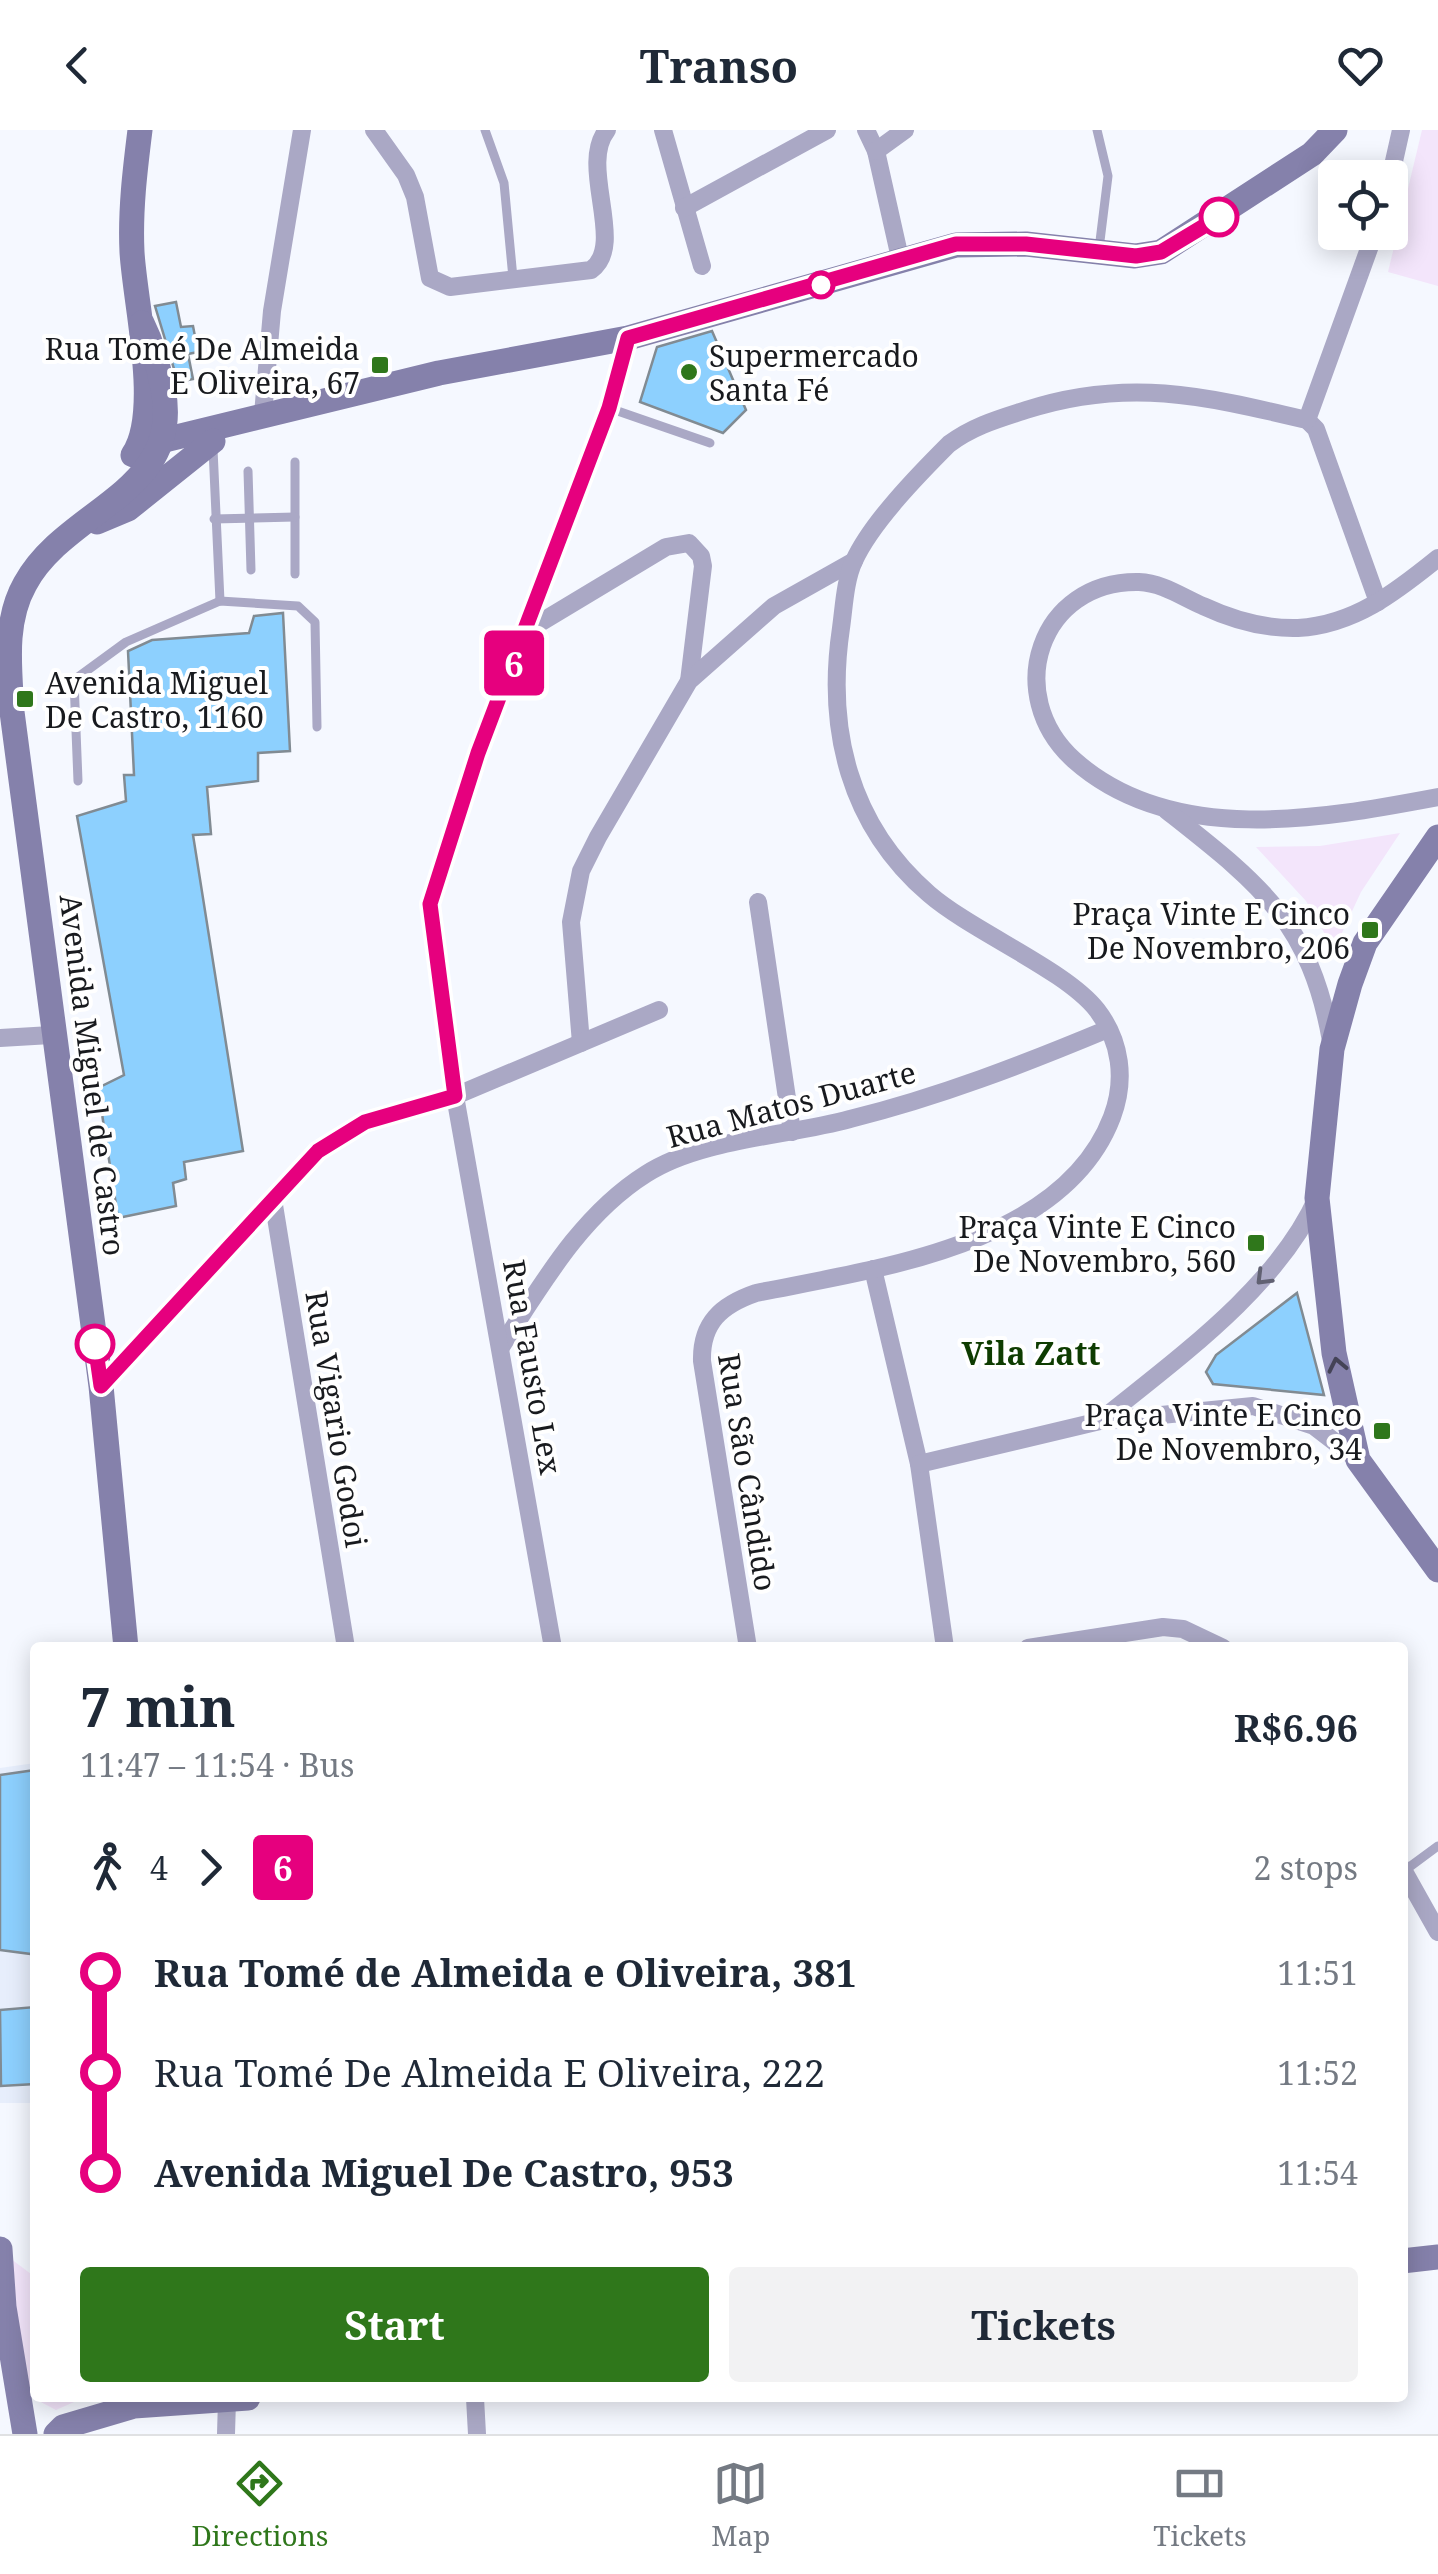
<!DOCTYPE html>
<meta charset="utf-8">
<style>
body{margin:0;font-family:"Noto Serif",serif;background:#f2f2f3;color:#1f2937;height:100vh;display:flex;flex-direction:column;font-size:38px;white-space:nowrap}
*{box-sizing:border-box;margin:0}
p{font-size:32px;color:#747a83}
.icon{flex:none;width:55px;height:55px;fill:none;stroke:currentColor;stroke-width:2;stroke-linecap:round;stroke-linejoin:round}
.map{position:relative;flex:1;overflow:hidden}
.details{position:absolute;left:30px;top:1512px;width:1378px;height:760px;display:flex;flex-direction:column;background:#fff;border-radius:10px;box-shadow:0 5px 25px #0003}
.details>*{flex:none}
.badge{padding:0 20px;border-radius:8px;font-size:35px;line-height:65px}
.fabs{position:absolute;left:1318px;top:30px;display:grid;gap:20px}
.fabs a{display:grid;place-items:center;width:90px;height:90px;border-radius:10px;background:#fff;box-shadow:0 5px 25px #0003;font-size:50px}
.map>.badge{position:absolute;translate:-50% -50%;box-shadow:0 0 0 5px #fff}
.legs{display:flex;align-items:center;gap:15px;height:110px;padding:0 50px;font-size:32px}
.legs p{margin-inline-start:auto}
.headline{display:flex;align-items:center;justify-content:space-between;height:170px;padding:0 50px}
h1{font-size:55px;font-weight:700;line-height:75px}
.button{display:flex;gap:20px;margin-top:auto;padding:20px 50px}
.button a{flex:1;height:115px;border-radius:10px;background:#2f771b;color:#fff;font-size:40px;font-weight:700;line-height:115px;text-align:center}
.button a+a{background:#f2f2f3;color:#1f2937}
ul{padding:0 50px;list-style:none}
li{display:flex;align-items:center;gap:35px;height:100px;font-size:38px}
li i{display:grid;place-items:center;width:15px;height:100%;margin:0 12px;background:currentColor}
li i::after{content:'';width:25px;height:25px;margin:-12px;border:8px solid;border-radius:50%;background:#fff}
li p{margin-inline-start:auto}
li:first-child i{background:linear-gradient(#0000 50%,currentColor 0)}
li:last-child i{background:linear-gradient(currentColor 50%,#0000 0)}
header{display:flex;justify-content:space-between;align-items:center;height:130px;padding:0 50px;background:#fff;font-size:45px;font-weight:700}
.menu{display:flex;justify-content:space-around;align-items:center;height:140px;border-top:2px solid #e0e1e3;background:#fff;font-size:28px;color:#747a83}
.menu a{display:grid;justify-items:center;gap:5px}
.menu .selected{color:#2f771b}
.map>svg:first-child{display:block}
.built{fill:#e7eefc}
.green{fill:#f3e5fb}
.building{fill:#8dd0fe;stroke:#818b93;stroke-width:2.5}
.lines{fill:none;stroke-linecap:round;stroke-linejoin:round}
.lane{stroke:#aaa8c5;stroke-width:9}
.street{stroke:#aaa8c5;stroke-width:18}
.secondary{stroke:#8581ab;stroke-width:25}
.oneway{stroke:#616172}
.oneway2{stroke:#444356}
.line-1-casing{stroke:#fff;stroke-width:22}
.line-1{stroke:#e6007e;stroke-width:15}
.stop-1-dot{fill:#fff;stroke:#e6007e;stroke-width:5}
.poi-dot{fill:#2f771b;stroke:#fff;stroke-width:4}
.labels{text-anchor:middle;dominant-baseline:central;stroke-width:8;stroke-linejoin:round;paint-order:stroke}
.poi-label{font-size:30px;fill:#181a1e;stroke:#fff;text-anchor:end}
.street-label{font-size:30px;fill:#181a1e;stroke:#fff}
.neighbourhood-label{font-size:32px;font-weight:bold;fill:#0e3c01;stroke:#fff}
</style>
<header><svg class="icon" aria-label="back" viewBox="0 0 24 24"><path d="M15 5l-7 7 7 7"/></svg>Transo<svg class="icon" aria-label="heart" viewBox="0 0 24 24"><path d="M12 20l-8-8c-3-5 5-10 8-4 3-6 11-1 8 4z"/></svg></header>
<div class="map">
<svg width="1438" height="2304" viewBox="0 0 1438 2304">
<rect width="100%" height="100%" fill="#f5f8ff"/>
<polygon class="built" points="35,1633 35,1973 0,1973 0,1638"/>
<g class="green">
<polygon points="1422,0 1438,0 1438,156 1388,142"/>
<polygon points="1400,703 1361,762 1334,820 1306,771 1256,717 1320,716"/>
<polygon points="7,2126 35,2147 35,2268 83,2268 56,2280 35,2269 24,2257"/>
</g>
<g class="building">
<polygon points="176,172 181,197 193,196 198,222 188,224 193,249 178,252 155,176"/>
<polygon points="712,201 746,280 723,303 640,272 657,217"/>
<polygon points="283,483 290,621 258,623 258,651 207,657 211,704 193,705 243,1021 184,1032 186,1049 173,1053 176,1076 118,1088 98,958 124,945 77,686 126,671 124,645 134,645 128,521 152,510 249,503 254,486"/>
<polygon points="1297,1163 1324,1265 1213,1254 1206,1242 1216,1225"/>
<polygon points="35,1640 35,1796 31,1824 0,1820 0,1645"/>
<polygon points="35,1877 35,1954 1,1956 0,1880"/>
</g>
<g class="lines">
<g class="lane">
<polyline points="485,0 504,53 513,148"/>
<polyline points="1097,0 1108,46 1099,119"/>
<polyline points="609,278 710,313"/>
<polyline points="213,319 220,471"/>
<polyline points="295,332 295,444"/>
<polyline points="248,341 251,440"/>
<polyline points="214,389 295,387"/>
<polyline points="78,651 74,550 126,512 220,471 298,476 315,492 317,597"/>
<polyline points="1404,1741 1438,1716"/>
</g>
<g class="street">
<path d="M374 0 406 45 415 67 430 148 450 157 591 140C627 115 578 36 607 0"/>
<polyline points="663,0 702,136"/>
<polyline points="866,0 876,21 900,128"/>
<polyline points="876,21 905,0"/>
<polyline points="1390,49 1401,0"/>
<polyline points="684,78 827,0"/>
<polyline points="263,284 272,181 302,0"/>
<polyline points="1307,290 1316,299 1378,472"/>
<path d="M1438 428C1396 462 1354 495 1298 498 1265 499 1233 490 1203 476 1182 467 1163 453 1139 452 1039 450 1002 565 1074 630 1172 717 1321 689 1438 667"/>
<polyline points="528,500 666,417 689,413 701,426 703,436 689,551"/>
<path d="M1166 680C1257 752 1310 790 1331 911"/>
<polyline points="758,772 792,1002"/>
<polyline points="0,908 51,905"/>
<polyline points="581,913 571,792 581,741 598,707 689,551 774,476 854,431"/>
<polyline points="273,1069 346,1518"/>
<polyline points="873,1139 919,1334 945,1518"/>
<path d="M501 1217C542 1154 581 1085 646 1044 700 1009 788 1006 850 989 939 967 1024 934 1108 899"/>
<polyline points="101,1256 319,1021 365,993 455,966 430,773 478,623 609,278 628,208"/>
<path d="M1100 1291C1175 1230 1277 1158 1317 1068"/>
<polyline points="919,1334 1100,1291 1253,1276 1314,1296 1357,1329"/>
<polyline points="553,1518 455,966 659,880"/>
<path d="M748 1518 702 1231C701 1193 721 1175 756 1163 874 1139 1063 1116 1112 987 1126 950 1121 911 1097 880 1066 840 973 802 929 764 849 695 826 599 841 498 844 477 845 450 854 431 871 393 919 344 949 314 973 296 998 289 1026 280 1128 247 1205 266 1307 290L1375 102"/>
<polyline points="1028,1518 1163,1497 1183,1499 1223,1518"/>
<polyline points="1402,1738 1438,1802"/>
<polyline points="475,2268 477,2304"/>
<polyline points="226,2304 227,2270"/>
</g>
<g class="secondary">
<polyline points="140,316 439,243 628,208 956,115 1026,114 1135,126 1161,122 1312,24 1335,0"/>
<path d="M133 325C162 282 135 175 132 122 130 81 135 40 140 0"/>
<polyline points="97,392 128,379 213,311"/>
<polyline points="1438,707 1365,813 1350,854 1332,919 1317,1068 1334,1223 1358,1330 1438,1440"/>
<path d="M126 1518 101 1256 12 582C10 540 3 493 25 454 66 378 184 363 163 259 158 235 153 215 142 193"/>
<polyline points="0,2119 4,2177 25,2304"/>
<polyline points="1402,2131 1438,2127"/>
<polyline points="56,2304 63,2297 134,2276 248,2268"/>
</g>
</g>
<defs><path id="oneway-chevron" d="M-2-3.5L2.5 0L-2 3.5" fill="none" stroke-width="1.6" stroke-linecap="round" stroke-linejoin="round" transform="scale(2.5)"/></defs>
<use class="oneway" href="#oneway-chevron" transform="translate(1263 1148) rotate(135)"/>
<use class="oneway2" href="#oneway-chevron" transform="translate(1337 1235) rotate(-102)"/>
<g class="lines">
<g class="line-1-casing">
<polyline id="line-1" points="95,1214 101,1256 318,1021 365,992 455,966 430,774 478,623 609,278 628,208 956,114 1026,114 1136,126 1161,122 1219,87"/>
</g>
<use href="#line-1" class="line-1"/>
</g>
<g class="stop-1-dot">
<circle cx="1219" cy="87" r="18"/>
<circle cx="821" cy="155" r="12"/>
<circle cx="95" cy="1214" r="18"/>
</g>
<g class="poi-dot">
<rect x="370" y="225" width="20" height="20" rx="5"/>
<circle cx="689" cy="242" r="10"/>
<rect x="15" y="559" width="20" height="20" rx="5"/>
<rect x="1360" y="790" width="20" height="20" rx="5"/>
<rect x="1246" y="1103" width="20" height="20" rx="5"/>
<rect x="1372" y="1291" width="20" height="20" rx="5"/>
</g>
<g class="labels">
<g class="poi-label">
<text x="360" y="218">Rua Tomé De Almeida<tspan x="360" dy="34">E Oliveira, 67</tspan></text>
<text x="709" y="225" text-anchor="start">Supermercado<tspan x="709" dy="34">Santa Fé</tspan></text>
<text x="45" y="552" text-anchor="start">Avenida Miguel<tspan x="45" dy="34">De Castro, 1160</tspan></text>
<text x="1350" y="783">Praça Vinte E Cinco<tspan x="1350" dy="34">De Novembro, 206</tspan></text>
<text x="1236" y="1096">Praça Vinte E Cinco<tspan x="1236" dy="34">De Novembro, 560</tspan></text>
<text x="1362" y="1284">Praça Vinte E Cinco<tspan x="1362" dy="34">De Novembro, 34</tspan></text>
</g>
<g class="street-label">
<text transform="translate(93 945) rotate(83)">Avenida Miguel de Castro</text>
<text transform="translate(791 974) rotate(-15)">Rua Matos Duarte</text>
<text transform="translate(533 1237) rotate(80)">Rua Fausto Lex</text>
<text transform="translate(337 1289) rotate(81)">Rua Vigario Godoi</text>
<text transform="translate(748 1342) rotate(81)">Rua São Cândido</text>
</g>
<g class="neighbourhood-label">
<text x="1031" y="1222">Vila Zatt</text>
</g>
</g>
</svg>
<div class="fabs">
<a><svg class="icon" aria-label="locate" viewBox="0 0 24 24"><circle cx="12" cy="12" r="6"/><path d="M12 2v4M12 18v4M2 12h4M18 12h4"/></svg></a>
</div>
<b class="badge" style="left:514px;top:533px;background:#e6007e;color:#fff">6</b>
<section class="details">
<div class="headline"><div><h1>7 min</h1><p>11:47 – 11:54 · Bus</p></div><b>R$6.96</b></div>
<div class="legs"><svg class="icon" aria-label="walk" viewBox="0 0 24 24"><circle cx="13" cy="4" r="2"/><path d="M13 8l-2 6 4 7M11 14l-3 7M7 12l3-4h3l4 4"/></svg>4<svg class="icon" aria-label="forward" viewBox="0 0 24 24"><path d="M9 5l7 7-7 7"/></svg><b class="badge" style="background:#e6007e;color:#fff">6</b><p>2 stops</p></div>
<ul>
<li><i style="color:#e6007e"></i><b>Rua Tomé de Almeida e Oliveira, 381</b><p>11:51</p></li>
<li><i style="color:#e6007e"></i><span>Rua Tomé De Almeida E Oliveira, 222</span><p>11:52</p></li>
<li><i style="color:#e6007e"></i><b>Avenida Miguel De Castro, 953</b><p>11:54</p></li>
</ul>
<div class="button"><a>Start</a><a>Tickets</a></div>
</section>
</div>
<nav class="menu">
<a class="selected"><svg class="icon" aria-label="directions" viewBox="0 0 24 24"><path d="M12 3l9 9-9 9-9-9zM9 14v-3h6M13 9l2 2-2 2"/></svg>Directions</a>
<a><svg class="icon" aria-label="map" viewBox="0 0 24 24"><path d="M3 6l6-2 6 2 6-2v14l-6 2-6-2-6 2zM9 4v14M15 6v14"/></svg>Map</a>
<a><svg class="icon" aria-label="tickets" viewBox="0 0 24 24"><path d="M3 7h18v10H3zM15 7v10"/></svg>Tickets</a>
</nav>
